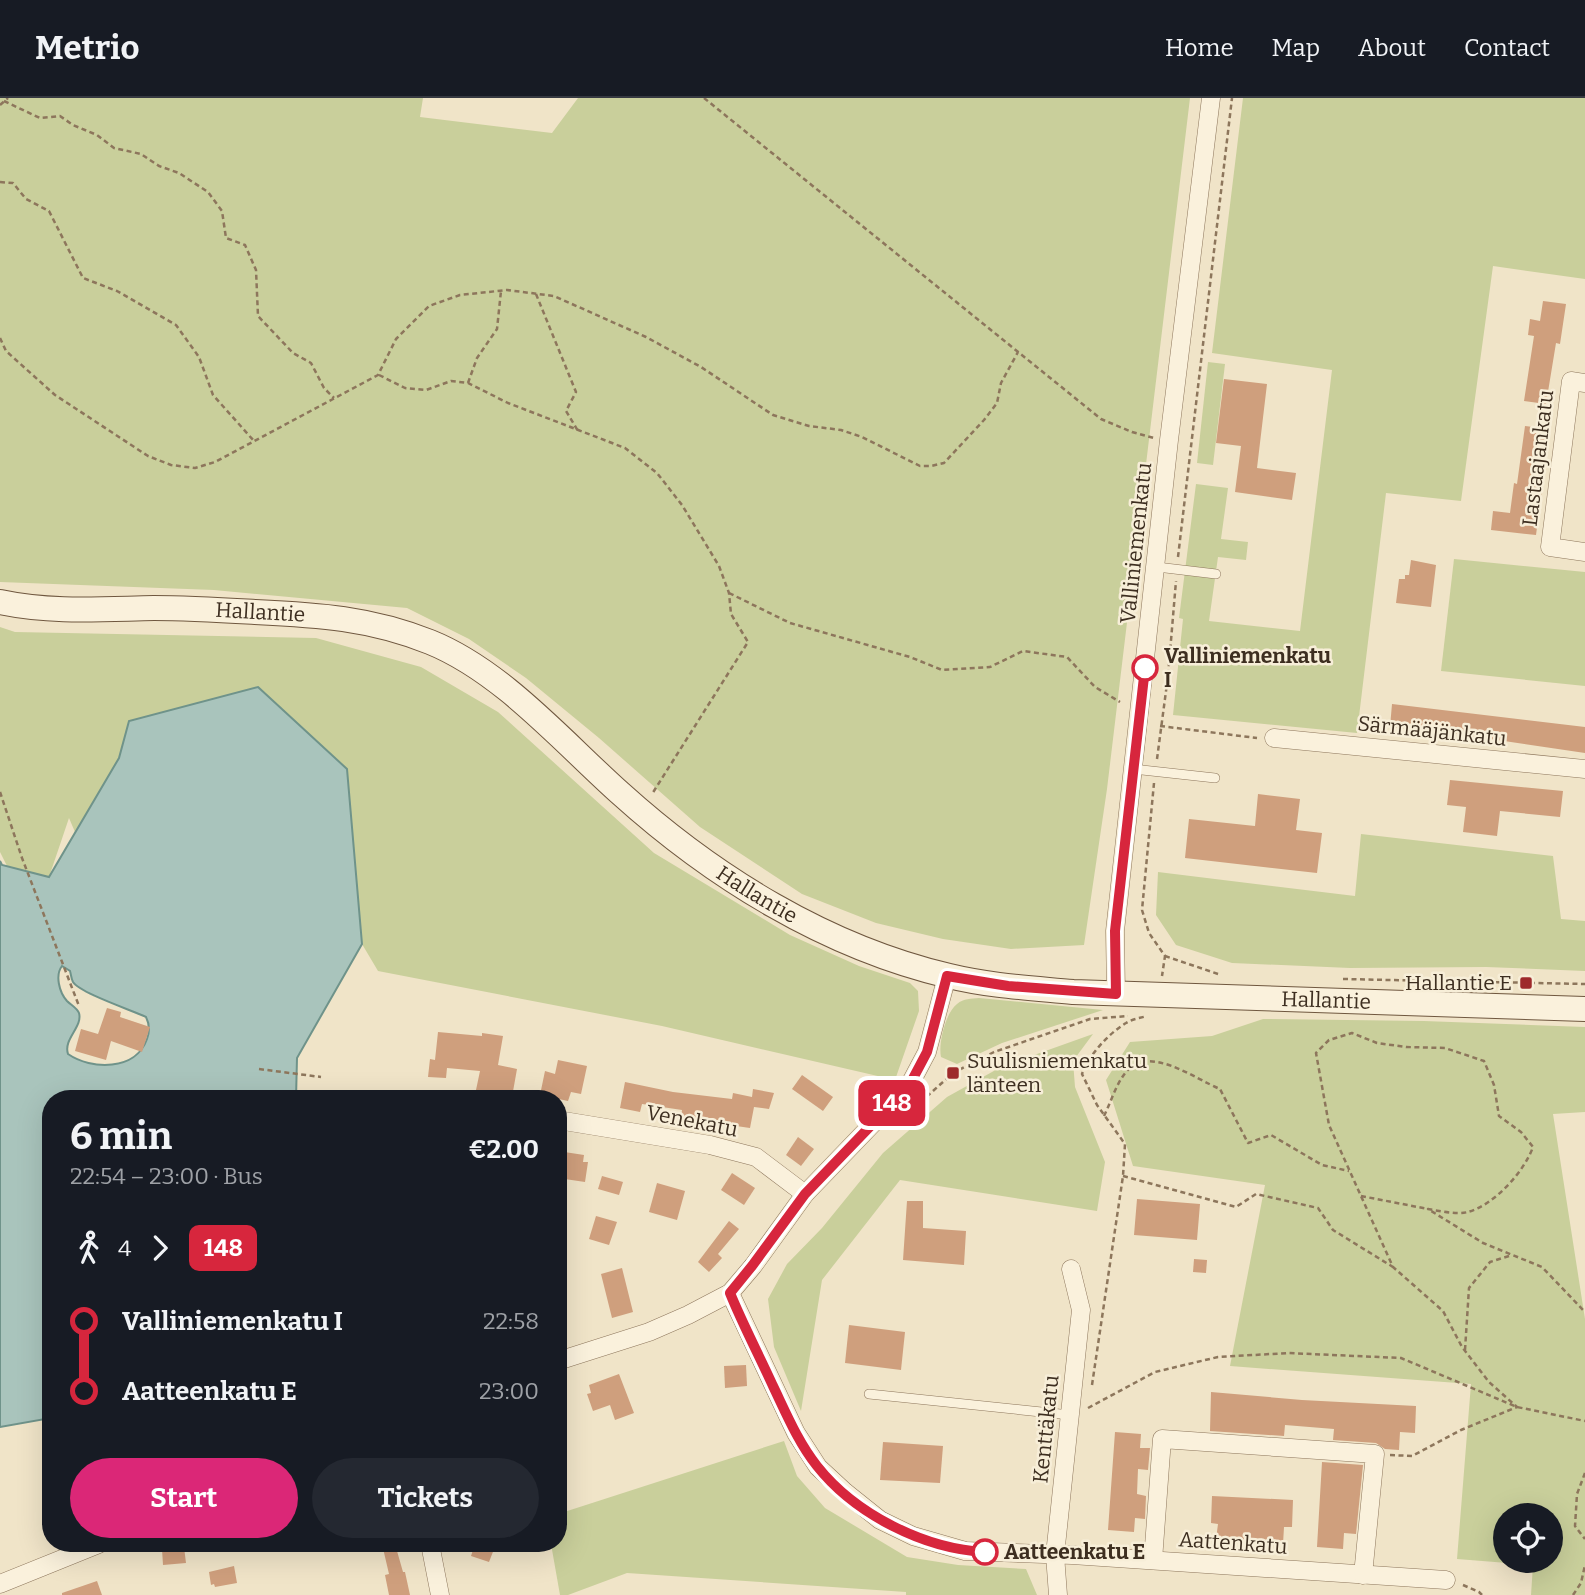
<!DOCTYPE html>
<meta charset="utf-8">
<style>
body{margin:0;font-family:Bitter,serif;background:#242831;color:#f1f3f6;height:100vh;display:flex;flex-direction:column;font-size:26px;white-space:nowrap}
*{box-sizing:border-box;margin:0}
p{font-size:23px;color:#9ea1a6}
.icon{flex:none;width:38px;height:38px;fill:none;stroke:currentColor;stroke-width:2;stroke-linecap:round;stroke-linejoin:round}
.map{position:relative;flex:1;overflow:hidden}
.side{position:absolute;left:42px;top:992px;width:525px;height:462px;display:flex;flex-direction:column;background:#171b24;border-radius:28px;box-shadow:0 7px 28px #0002}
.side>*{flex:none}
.badge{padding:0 14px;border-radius:10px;font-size:24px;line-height:46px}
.fabs{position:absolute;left:1493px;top:1405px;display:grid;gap:14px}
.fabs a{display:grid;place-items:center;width:70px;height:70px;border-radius:50%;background:#171b24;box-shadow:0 7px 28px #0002;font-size:35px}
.map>.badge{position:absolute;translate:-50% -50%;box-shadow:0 0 0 4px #fff}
.legs{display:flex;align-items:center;gap:10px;height:77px;padding:0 28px;font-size:23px}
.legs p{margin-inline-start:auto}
.headline{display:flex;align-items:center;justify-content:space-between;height:119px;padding:0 28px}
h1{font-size:38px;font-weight:700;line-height:52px}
.action{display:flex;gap:14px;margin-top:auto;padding:14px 28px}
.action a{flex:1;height:80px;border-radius:42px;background:#db2777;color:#fff;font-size:28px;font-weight:700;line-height:80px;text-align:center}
.action a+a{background:#242831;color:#f1f3f6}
ul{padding:0 28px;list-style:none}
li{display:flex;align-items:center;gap:24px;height:70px;font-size:26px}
li i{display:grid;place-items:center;width:10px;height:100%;margin:0 9px;background:currentColor}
li i::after{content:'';width:18px;height:18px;margin:-9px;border:5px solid;border-radius:50%;background:#171b24}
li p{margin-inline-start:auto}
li:first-child i{background:linear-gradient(#0000 50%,currentColor 0)}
li:last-child i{background:linear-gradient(currentColor 50%,#0000 0)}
header{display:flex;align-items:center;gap:42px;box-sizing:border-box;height:98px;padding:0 35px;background:#171b24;border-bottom:2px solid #363941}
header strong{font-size:33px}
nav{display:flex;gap:38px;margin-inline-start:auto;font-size:24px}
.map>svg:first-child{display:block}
.green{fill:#c9cf9b;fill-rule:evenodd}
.water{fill:#a9c4bc;stroke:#6f938a;stroke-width:2;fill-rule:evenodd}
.building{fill:#cf9f7d}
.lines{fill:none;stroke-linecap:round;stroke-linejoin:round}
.lane-casing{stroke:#8d765c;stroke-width:10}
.street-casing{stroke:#8d765c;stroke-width:19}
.secondary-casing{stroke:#6f573f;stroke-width:26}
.path{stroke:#8d765c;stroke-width:2.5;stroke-dasharray:5 3.5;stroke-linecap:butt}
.lane{stroke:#faf1dc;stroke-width:9}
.street{stroke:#faf1dc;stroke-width:18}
.secondary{stroke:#faf1dc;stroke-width:24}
.line-1-casing{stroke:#fff;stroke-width:16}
.line-1{stroke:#d7263d;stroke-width:10}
.stop-1-dot{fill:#fff;stroke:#d7263d;stroke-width:3.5}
.poi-dot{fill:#9e2a2b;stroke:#f7eed8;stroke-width:2.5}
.labels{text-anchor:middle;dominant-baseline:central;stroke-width:5;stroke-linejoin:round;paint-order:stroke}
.street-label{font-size:21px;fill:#3d2e20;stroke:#f7eed8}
.stop-label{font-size:21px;font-weight:bold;fill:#3d2e20;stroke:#f7eed8;text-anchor:start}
.poi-label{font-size:21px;fill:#3d2e20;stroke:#f7eed8;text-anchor:end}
</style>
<header>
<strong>Metrio</strong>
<nav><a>Home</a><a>Map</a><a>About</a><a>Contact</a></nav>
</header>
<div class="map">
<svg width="1585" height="1497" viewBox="0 0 1585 1497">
<rect width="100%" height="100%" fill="#f0e4c8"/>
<g class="green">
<polygon points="0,0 423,0 420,19 552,35 578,0 1190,0 1107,691 1084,847 1011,851 943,841 876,825 802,796 700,729 599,640 526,580 469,541 407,510 214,492 0,484"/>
<polygon points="1243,0 1585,0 1585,181 1493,168 1461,403 1386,395 1357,635 1173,617 1183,521 1179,520 1196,386 1228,390 1221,441 1248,444 1246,462 1218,459 1209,523 1300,533 1332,272 1212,255"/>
<polygon points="1208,264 1225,266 1213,367 1197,365"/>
<polygon points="1454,461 1585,474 1585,588 1441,573"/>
<polygon points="0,529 15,534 316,540 421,569 498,614 654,755 790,837 859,868 910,885 918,893 919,913 895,982 662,928 378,873 362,846 347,671 129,623 119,660 75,734 69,720 49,779 16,786 0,754"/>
<polygon points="1361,736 1553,758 1561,821 1585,823 1585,873 1486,869 1350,870 1232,865 1176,847 1156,817 1158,774 1355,798"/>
<path d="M979 900 1103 912 1002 945 957 966 941 959C938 945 946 914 957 906 964 900 971 901 979 900Z"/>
<path d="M1263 921 1424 923 1585 929V1014L1553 1016 1585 1221V1497H1531L1533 1467 1457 1461 1471 1286 1230 1268 1265 1087 1133 1068 1106 982 1130 944 1212 938ZM1505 1418H1550V1463H1505Z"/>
<polygon points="1093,936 1073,963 1075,989 1105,1064 1097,1113 900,1082 822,1182 801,1313 774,1249 768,1201 787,1166 822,1130 883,1055 947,999 1001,969"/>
<polygon points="784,1343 797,1378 825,1410 907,1459 958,1467 1026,1471 1037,1497 906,1497 906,1494 627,1475 568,1497 560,1497 551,1446 558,1446 558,1416"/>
</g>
<path class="water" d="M258 589 347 671 362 846 297 960 296 1001H51V1320L0 1329V763L2 767 49 779 119 660 129 623ZM62 868 70 873C71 876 71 880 73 884 80 895 131 912 146 919 150 927 150 933 147 941 136 973 91 972 68 956 63 941 83 929 79 915 77 910 71 907 67 903 59 894 55 877 62 868Z"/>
<g class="building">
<polygon points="1543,203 1566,206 1560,246 1556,245 1546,306 1524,303 1534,238 1528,237 1530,221 1540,223"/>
<polygon points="1224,281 1267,286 1257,370 1296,375 1292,402 1235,394 1241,348 1216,345"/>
<polygon points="1525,328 1550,331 1536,437 1491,432 1493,413 1510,415 1514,385 1517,386"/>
<polygon points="1411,462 1436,467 1431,509 1396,505 1399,481 1405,481 1405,477 1409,477"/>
<polygon points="1392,606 1585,629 1585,655 1437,633 1437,635 1390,629"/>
<polygon points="1450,682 1563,693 1560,719 1500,713 1497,738 1463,734 1466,709 1447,707"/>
<polygon points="1258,696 1300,701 1296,732 1322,735 1317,775 1185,760 1189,721 1255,728"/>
<polygon points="107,910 121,914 120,919 150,929 142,954 111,943 106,962 75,953 81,931 98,936"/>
<polygon points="438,934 482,938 482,935 503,938 498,967 517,971 512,999 476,992 480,973 447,970 446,980 428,979 430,961 435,962"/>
<polygon points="558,962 587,968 581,996 571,994 568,1003 540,997 545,973 555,976"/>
<polygon points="802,977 833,999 823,1013 792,991"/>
<polygon points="625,984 673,994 732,1001 733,995 752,999 753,991 774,995 769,1011 754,1009 750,1030 681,1020 682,1012 642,1006 640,1014 620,1010"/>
<polygon points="798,1039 814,1051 801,1068 786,1057"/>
<polygon points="558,1053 584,1057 583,1064 588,1064 585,1084 558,1080"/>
<polygon points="732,1075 755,1090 744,1107 721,1092"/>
<polygon points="602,1078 623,1084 619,1097 598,1091"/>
<polygon points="657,1085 685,1093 677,1122 649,1114"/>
<polygon points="1137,1101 1200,1106 1197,1142 1134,1137"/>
<polygon points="907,1103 923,1103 923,1130 966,1133 964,1167 903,1162"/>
<polygon points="596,1118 617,1124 609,1147 589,1141"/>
<polygon points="729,1123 739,1131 718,1156 722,1160 709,1174 698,1164"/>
<polygon points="1194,1161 1207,1162 1206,1175 1193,1174"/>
<polygon points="622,1170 633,1214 612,1220 601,1176"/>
<polygon points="849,1227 905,1234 901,1272 845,1265"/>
<polygon points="746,1267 747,1288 725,1290 724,1268"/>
<polygon points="619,1276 634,1315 615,1322 610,1307 593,1313 587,1296 591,1295 589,1287"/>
<polygon points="1211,1294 1302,1302 1416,1308 1415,1335 1400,1334 1399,1352 1385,1351 1376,1345 1333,1342 1334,1331 1285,1327 1284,1338 1210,1333"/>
<polygon points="1115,1334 1141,1336 1140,1350 1150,1350 1148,1372 1138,1371 1137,1396 1146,1398 1145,1421 1135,1420 1134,1434 1108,1432"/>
<polygon points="883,1344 943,1348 940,1385 880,1382"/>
<polygon points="1322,1364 1363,1367 1356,1436 1344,1435 1343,1451 1317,1449"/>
<polygon points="1212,1398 1293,1402 1292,1429 1284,1429 1283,1446 1216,1441 1218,1426 1211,1425"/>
<polygon points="382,1446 395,1446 403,1474 405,1474 410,1497 389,1497 385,1477 389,1476"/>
<polygon points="475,1446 496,1446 489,1464 471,1458"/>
<polygon points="184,1449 186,1465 163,1467 162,1451"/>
<polygon points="234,1468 237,1485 215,1489 214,1486 211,1487 209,1474"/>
<polygon points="97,1483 102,1497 62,1497 62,1495"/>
</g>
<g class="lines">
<g class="lane-casing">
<g id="lane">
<polyline points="1157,469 1216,476"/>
<polyline points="1133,671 1215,680"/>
<polyline points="869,1296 1070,1317"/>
</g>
</g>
<g class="street-casing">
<g id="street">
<polyline points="1585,285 1571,283 1550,449 1585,454"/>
<polyline points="1274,640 1585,671"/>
<polyline points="1116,896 1115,833 1169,342 1211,0"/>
<polyline points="558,1022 710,1047 756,1059 805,1096"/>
<polyline points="730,1195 796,1335 818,1369 845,1394 880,1422 913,1438 965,1453 1072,1457 1446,1482"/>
<polyline points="558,1263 649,1234 688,1217 730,1195 753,1168 805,1096 909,988 927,954 947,878"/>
<polyline points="430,1446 440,1497"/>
<polyline points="1153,1462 1162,1341 1375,1356 1363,1477"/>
<polyline points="0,1486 99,1446"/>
<polyline points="1058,1497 1055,1457 1081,1212 1071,1171"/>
</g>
</g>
<g class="secondary-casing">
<g id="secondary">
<path id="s1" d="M0 504C51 515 102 511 154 510 188 510 221 512 255 514 318 517 370 520 430 544 502 573 563 644 620 695 713 779 826 849 949 878 990 888 1031 890 1073 894L1585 911"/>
</g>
</g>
<g class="path">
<polyline points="704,0 1101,321 1132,334 1154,340"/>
<polyline points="4,3 40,20 60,18 73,27 97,37 114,50 141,56 159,68 179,75 208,94 222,113 226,140 245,147 256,172 258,218 293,255 311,265 324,290 334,300"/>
<polyline points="0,7 8,0"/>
<polyline points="0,84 13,85 26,101 49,113 83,180 117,193 176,227 199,259 213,297 254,343"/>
<polyline points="536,196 576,294 566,313 578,333"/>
<polyline points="0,240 6,253 55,297 148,358 171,367 195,370 215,364 378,277 396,241 429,208 460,197 507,192 554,198 646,239 701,269 773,317 809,328 841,332 862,339 920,368 931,368 944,365 984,322 997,305 1001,285 1018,254"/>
<polyline points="379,277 405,290 426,292 451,283 468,285 508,305 625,350 657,375 682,407 719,468 729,495 731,516 748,544 652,696"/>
<polyline points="468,285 477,260 497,231 501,193"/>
<polyline points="1178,459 1232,0"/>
<polyline points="729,495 790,525 910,559 942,572 990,569 1023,553 1067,559 1095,589 1120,604"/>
<polyline points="1160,628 1257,640"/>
<polyline points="1157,661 1168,578 1176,483"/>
<polyline points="1154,685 1142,812 1149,835 1165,858 1162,878"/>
<polyline points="0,694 22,760 79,908"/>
<polyline points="1165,858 1221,877"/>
<polyline points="1343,881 1585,886"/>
<polyline points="259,971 321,979"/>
<polyline points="346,1000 352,1001"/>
<polyline points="267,1001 320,999"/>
<polyline points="914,1010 953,975 994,954 1090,921 1128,918"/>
<path d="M1104 1018C1111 1004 1116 986 1126 974 1149 946 1195 981 1220 991L1248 1045 1271 1037 1322 1067 1349 1073"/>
<polyline points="1123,1078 1236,1109 1256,1096 1318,1110 1333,1132 1393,1169"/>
<polyline points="1361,1098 1428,1111"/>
<polyline points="1465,1252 1469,1190 1490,1164 1512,1157"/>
<path d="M1092 1287 1123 1078 1125 1046 1097 1007 1082 976C1089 957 1108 936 1126 925 1132 921 1140 920 1147 918"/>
<polyline points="1088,1310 1155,1274 1218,1259 1289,1255 1401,1260 1517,1309 1585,1323"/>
<path d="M1390 1357 1412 1358 1461 1332 1517 1309 1489 1284 1462 1249 1443 1213 1393 1169 1329 1027 1316 955 1329 942 1352 935 1377 945 1406 949 1445 950 1484 963 1494 987 1499 1018 1521 1034 1533 1049C1524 1074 1494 1107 1468 1114 1456 1117 1440 1113 1428 1111L1483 1145 1542 1169 1585 1214"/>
<polyline points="1585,1375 1577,1396 1575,1428 1585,1441"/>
<polyline points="1463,1487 1479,1494 1482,1497"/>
<polyline points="1573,1497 1581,1485 1585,1467"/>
</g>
<use href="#lane" class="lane"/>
<use href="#street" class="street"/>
<use href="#secondary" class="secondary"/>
</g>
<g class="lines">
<g class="line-1-casing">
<path id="line-1" d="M985 1454C924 1451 855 1416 817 1368 798 1344 786 1315 773 1288 759 1257 743 1227 730 1195L752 1168 805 1096 909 988 927 954 947 878 1008 888 1116 896 1115 833 1145 570"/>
</g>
<use href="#line-1" class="line-1"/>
</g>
<g class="stop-1-dot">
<circle cx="1145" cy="570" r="12"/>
<circle cx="985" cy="1454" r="12"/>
</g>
<g class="poi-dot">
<rect x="1519" y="878" width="14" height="14" rx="3.5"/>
<rect x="946" y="968" width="14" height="14" rx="3.5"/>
</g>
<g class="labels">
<g class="street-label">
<text transform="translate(1538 360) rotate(-83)">Lastaajankatu</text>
<text transform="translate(1136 445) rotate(-84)">Valliniemenkatu</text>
<text stroke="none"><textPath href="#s1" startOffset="261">Hallantie</textPath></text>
<text transform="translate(1432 633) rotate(6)">Särmääjänkatu</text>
<text stroke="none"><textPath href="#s1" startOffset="849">Hallantie</textPath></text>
<text stroke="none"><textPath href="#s1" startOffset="1437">Hallantie</textPath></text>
<text transform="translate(692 1023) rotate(11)">Venekatu</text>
<text transform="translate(1046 1331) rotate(-84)">Kenttäkatu</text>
<text transform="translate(1233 1445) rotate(4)">Aattenkatu</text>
</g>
<g class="stop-label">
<text x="1164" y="558">Valliniemenkatu<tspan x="1164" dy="24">I</tspan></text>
<text x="1004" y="1454">Aatteenkatu E</text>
</g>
<g class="poi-label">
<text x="1512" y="885">Hallantie E</text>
<text x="967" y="963" text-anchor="start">Suulisniemenkatu<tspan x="967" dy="24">länteen</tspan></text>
</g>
</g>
</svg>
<div class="fabs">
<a><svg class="icon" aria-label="locate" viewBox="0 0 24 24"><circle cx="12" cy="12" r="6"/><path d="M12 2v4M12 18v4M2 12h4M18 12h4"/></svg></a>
</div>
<b class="badge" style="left:892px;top:1005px;background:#d7263d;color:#fff">148</b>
<section class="side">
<div class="headline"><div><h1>6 min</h1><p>22:54 – 23:00 · Bus</p></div><b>€2.00</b></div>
<div class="legs"><svg class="icon" aria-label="walk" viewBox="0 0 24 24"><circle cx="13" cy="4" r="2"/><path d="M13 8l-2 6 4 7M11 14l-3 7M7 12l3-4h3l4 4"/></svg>4<svg class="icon" aria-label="forward" viewBox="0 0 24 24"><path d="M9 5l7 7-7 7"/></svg><b class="badge" style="background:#d7263d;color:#fff">148</b></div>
<ul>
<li><i style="color:#d7263d"></i><b>Valliniemenkatu I</b><p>22:58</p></li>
<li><i style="color:#d7263d"></i><b>Aatteenkatu E</b><p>23:00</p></li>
</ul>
<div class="action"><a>Start</a><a>Tickets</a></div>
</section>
</div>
